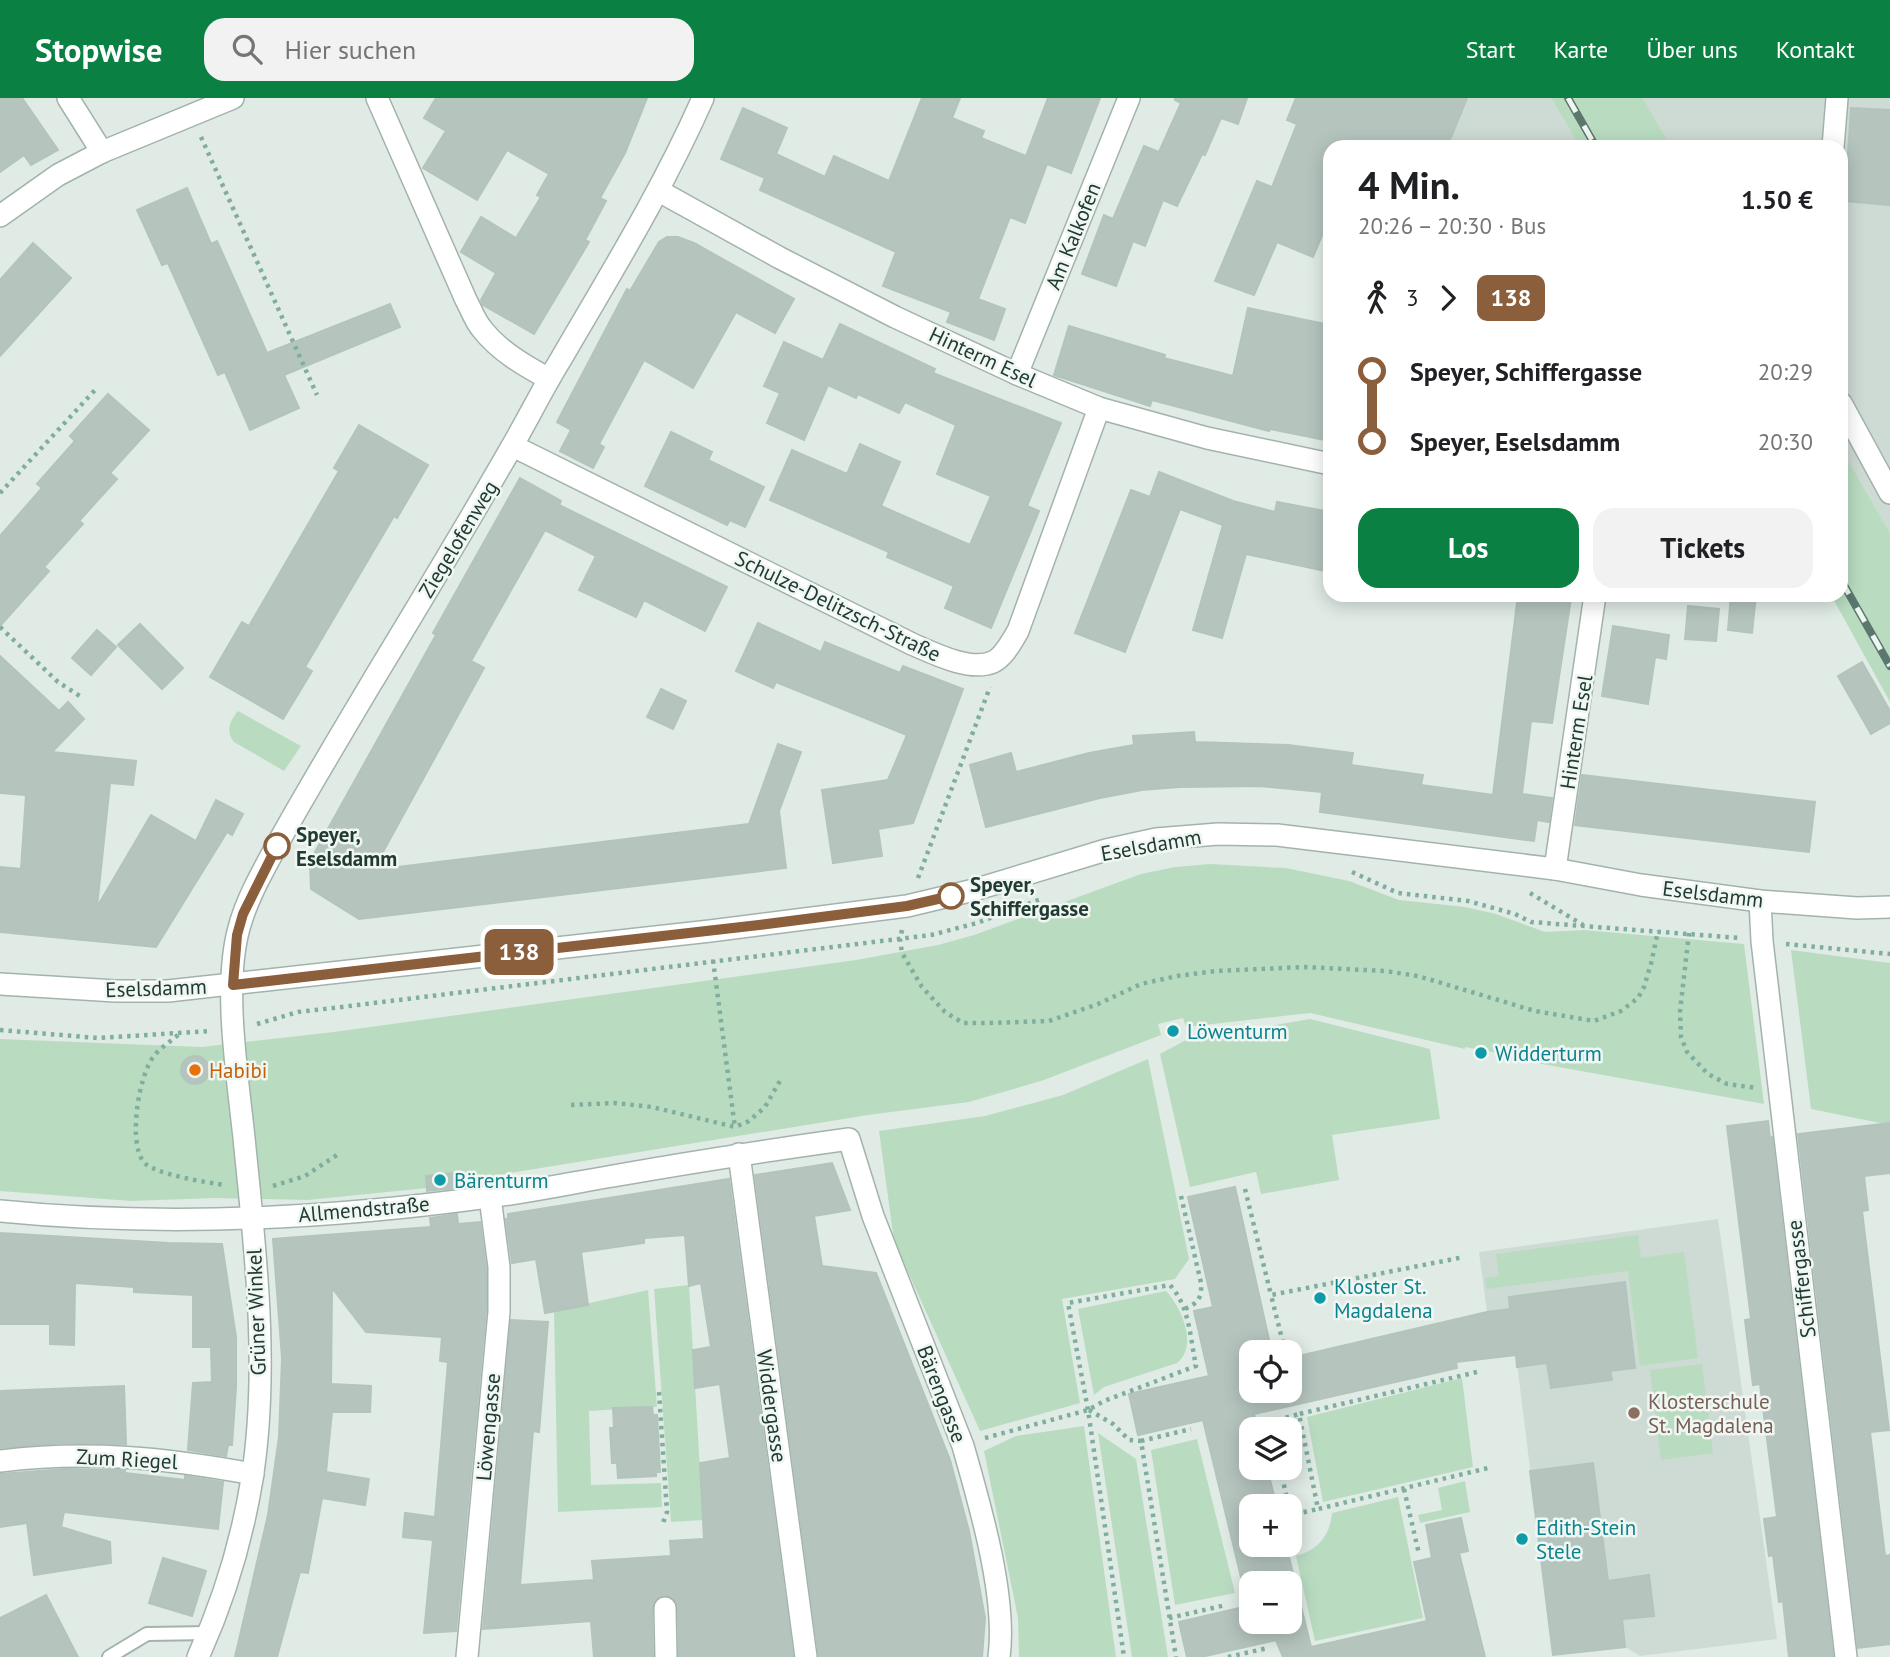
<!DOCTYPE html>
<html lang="de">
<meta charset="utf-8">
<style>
body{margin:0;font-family:"PT Sans",sans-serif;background:#f2f2f2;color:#202124;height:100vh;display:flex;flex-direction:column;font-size:26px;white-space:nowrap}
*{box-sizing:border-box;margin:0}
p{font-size:23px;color:#757577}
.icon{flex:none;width:38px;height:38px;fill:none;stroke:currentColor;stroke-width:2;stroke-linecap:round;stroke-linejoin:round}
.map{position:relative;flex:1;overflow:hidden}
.details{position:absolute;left:1323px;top:42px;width:525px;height:462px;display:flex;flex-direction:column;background:#fff;border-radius:21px;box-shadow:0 4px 18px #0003}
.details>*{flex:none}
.badge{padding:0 14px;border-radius:10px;font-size:24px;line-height:46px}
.fabs{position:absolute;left:1239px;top:1242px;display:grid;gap:14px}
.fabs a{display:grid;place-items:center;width:63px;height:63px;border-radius:14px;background:#fff;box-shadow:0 4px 18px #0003;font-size:35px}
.map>.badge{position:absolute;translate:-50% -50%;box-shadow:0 0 0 4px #fff}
.legs{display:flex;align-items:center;gap:10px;height:77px;padding:0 35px;font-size:23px}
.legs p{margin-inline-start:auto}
.headline{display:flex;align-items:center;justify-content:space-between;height:119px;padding:0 35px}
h1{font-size:38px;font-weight:600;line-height:52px}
.button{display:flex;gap:14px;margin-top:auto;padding:14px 35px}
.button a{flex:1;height:80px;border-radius:21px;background:#0b8043;color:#fff;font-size:28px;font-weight:600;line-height:80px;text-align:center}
.button a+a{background:#f2f2f2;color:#202124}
ul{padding:0 35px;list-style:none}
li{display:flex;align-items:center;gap:24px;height:70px;font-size:26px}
li i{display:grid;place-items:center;width:10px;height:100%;margin:0 9px;background:currentColor}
li i::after{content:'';width:18px;height:18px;margin:-9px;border:5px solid;border-radius:50%;background:#fff}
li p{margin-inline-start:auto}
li:first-child i{background:linear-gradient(#0000 50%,currentColor 0)}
li:last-child i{background:linear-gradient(currentColor 50%,#0000 0)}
header{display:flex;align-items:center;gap:42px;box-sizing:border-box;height:98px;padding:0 35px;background:#0b8043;color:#fff}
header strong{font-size:33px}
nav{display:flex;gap:38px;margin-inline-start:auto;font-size:24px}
.search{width:490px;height:63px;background:#f2f2f2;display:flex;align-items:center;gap:18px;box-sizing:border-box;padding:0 24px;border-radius:21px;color:#757577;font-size:26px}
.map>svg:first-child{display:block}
.built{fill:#cedad4}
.green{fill:#b9dcc1}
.building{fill:#b5c5be;stroke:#b2c4bc;stroke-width:2;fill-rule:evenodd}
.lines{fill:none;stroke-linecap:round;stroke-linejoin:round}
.service-casing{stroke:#a3b3ac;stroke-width:16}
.minor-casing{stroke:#a3b3ac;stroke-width:24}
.tertiary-casing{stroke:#a3b3ac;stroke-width:24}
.path{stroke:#80ae9e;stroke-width:4.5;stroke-dasharray:3.5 5;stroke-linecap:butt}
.service{stroke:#fff;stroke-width:12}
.minor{stroke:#fff;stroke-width:21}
.tertiary{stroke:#fff;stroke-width:21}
.rail-casing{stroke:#5b776e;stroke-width:8}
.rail{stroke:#f0f7f3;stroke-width:5;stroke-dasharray:16;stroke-linecap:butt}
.line-1-casing{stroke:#fff;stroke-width:16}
.line-1{stroke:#8b5e3c;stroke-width:10}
.stop-1-dot{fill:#fff;stroke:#8b5e3c;stroke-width:3.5}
.culture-dot{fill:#0f9aa8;stroke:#f0f7f3;stroke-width:2.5}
.food-dot{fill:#e8710a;stroke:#f0f7f3;stroke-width:2.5}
.education-dot{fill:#8d6e63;stroke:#f0f7f3;stroke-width:2.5}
.labels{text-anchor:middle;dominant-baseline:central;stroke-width:5;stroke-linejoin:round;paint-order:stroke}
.street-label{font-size:21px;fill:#213b33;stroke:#f0f7f3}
.stop-label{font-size:21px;font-weight:bold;fill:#213b33;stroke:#f0f7f3;text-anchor:start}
.culture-label{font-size:21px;fill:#0d838f;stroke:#f0f7f3;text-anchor:start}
.food-label{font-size:21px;fill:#c56008;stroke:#f0f7f3;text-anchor:start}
.education-label{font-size:21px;fill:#785e54;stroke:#f0f7f3;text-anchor:start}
</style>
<header>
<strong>Stopwise</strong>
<div class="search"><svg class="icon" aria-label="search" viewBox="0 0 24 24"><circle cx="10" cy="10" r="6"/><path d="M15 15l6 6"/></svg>Hier suchen</div>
<nav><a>Start</a><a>Karte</a><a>Über uns</a><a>Kontakt</a></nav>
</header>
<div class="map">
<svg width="1890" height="1559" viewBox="0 0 1890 1559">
<rect width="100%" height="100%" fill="#e0ebe5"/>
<g class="built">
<polygon points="1345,0 1551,0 1580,49 1330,49 1302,104"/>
<polygon points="1643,0 1890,0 1890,435 1841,350 1841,49 1671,49"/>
<polygon points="1718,1121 1777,1541 1640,1558 1625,1549 1553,1557 1516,1257 1493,1259 1479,1154"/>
</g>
<g class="green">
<polygon points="1551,0 1643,0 1671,49 1580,49"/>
<polygon points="1841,350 1890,435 1890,604 1831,497 1841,497"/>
<path d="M238 613 301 648 284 673 234 644C225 633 230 623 238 613Z"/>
<polygon points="1210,766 1286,770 1349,783 1399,802 1465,809 1496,816 1545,834 1584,832 1744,846 1764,1006 1497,958 1497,955 1465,949 1465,951 1310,915 1186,929 1183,920 1158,926 1161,937 1044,982 969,1004 868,1017 510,1075 455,1087 453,1075 426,1078 427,1090 308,1102 215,1100 131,1103 0,1093 0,941 201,949 334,934 856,862 938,847 974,837 1141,776 1175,769"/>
<polygon points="1791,852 1890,865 1890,1027 1811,1011"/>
<polygon points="1310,921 1430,951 1440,1021 1332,1037 1339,1082 1261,1096 1256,1074 1190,1089 1160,956 1184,943"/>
<polygon points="1148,961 1189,1161 1175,1181 1062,1201 1080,1305 980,1333 894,1143 879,1033 985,1018 1063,997"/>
<polygon points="1638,1137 1641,1160 1684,1154 1698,1260 1640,1268 1628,1173 1487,1191 1485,1180 1499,1178 1496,1156"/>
<polygon points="689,1187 703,1422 671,1424 654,1191"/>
<polygon points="648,1192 657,1309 589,1313 591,1387 661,1385 662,1409 558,1414 554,1213"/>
<path d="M1166 1193C1181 1209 1199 1248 1177 1265L1104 1289 1094 1297 1078 1211Z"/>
<polygon points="1702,1266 1713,1355 1661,1362 1650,1272"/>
<polygon points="1462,1280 1473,1369 1323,1404 1307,1319"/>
<polygon points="1084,1328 1116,1559 1019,1559 1018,1520 984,1353 1016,1338"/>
<polygon points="1098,1335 1136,1361 1168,1559 1132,1559"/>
<polygon points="1197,1341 1235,1495 1175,1507 1151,1352"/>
<polygon points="1465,1383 1470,1414 1420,1425 1418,1417 1442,1412 1438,1390"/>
<path d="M1398 1399 1423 1520 1315 1543 1296 1458C1318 1452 1330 1438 1332 1415Z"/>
</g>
<g class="building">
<polygon points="0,0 22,0 58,52 31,67 24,57 0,74"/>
<polygon points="436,0 647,0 625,55 600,100 606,103 585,142 589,144 534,236 483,207 481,202 496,175 461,154 481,119 516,140 541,99 537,97 549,76 507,52 477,102 423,70 446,33 424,20"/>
<polygon points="922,0 960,0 952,20 984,33 981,40 1026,58 1048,0 1100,0 1071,75 1047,66 1025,125 1010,119 978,201 1005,211 994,242 947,224 951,214 883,188 896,154 760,92 765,80 721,61 743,10 787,30 776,56 825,79 834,58 889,83"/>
<polygon points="1175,0 1247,0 1238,26 1221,20 1205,57 1202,56 1177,108 1163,102 1145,148 1133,143 1116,188 1082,176 1104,117 1113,121 1144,48 1159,54 1181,5 1175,2"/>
<polygon points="1296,0 1467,0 1447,49 1330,49 1330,118 1313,159 1277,144 1254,197 1215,183 1257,83 1272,89 1297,26 1287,22"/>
<polygon points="1851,10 1890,12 1890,107 1845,103"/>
<polygon points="187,90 211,146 217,143 267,255 390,206 400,229 284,277 299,310 250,332 225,274 218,277 168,165 162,167 137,112"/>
<polygon points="667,139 678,139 694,145 794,201 775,235 736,214 693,290 644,262 599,346 604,349 593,370 560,353 571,332 557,324 627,191 630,193 659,144"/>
<polygon points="33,145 71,180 0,258 0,182"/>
<polygon points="1248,210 1330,227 1330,343 1270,331 1269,333 1152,302 1150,308 1054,277 1069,228 1165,257 1164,260 1233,278"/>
<polygon points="840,226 935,271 933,275 1061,325 1027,408 1039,413 991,530 945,510 954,488 887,459 889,454 770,402 792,352 847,376 860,346 900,364 881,408 970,447 991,398 937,376 956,327 905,304 899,315 858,296 856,300 828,287 804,342 767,325 780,295 764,288 784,244 823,262"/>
<polygon points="108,296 149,332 110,375 117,381 79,423 83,426 44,469 49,473 0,528 0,438 42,390 37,386 75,343 70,338"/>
<polygon points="359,327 428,367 397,420 394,418 305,569 312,573 283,621 210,579 242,524 249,528 339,373 334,370"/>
<polygon points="671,334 712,354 708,362 764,389 745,429 730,422 727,427 645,388"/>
<polygon points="1159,374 1233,403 1275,414 1277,404 1330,414 1330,474 1246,456 1222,540 1193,532 1223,427 1180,411 1125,554 1075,535 1131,392 1150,399"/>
<polygon points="520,380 561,403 559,407 727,489 705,533 644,502 636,519 579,492 596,458 545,432 471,563 484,570 373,772 749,726 778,646 801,654 779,713 786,770 359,821 311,791 310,763 436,537 433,535"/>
<polygon points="1518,497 1549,497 1571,500 1552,625 1531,623 1522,696 1552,700 1549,724 1537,722 1534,743 1320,714 1322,694 1260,688 1179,689 1142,692 1100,700 986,729 970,667 1011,655 1016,674 1089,655 1134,647 1133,638 1194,634 1195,644 1288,647 1353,655 1351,667 1423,677 1421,687 1493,697"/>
<polygon points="1731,497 1756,497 1752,535 1728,532"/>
<polygon points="1688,508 1719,511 1716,543 1685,541"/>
<polygon points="758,525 821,554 825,544 900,575 903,568 963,591 913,725 878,731 882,758 833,765 822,692 888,682 907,637 776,584 773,590 736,573"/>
<polygon points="140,526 183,570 162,591 118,547"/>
<polygon points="1613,528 1669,537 1666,561 1655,559 1648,606 1602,598"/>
<polygon points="97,532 116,549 91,577 72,560"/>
<polygon points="0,558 59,613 68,604 84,621 52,654 136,663 133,687 110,685 97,809 151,717 196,743 216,702 243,716 232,737 227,734 156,849 0,834 0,769 21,771 26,697 0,695"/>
<polygon points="1862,564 1890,613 1890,625 1871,636 1838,578"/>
<polygon points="661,591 686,603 673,631 647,619"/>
<polygon points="1582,677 1815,704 1809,754 1575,727"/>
<circle cx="195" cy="972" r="14"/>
<polygon points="1768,1023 1770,1040 1772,1039 1833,1559 1789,1559 1783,1503 1779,1504 1773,1457 1769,1458 1764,1421 1777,1419 1760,1286 1753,1287 1745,1222 1751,1221 1727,1028"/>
<polygon points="1890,1025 1890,1075 1864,1078 1868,1112 1862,1113 1889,1332 1870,1334 1885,1458 1890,1457 1890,1546 1858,1550 1798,1036"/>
<polygon points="832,1065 850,1112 814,1118 822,1168 876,1175 950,1362 969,1433 985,1520 982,1559 819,1559 755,1077"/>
<polygon points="453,1075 455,1090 427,1093 426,1078"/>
<polygon points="729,1081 793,1559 679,1559 678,1509 676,1503 665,1497 658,1499 652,1510 653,1559 594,1559 591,1523 483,1531 511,1222 548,1224 539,1334 533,1333 520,1487 594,1482 592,1463 671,1458 670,1443 704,1441 700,1365 730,1360 720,1286 695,1290 693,1252 711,1249 701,1185 689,1188 685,1137 644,1140 644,1145 581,1154 588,1207 545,1215 536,1161 512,1165 506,1121 508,1121 508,1116"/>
<path d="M1235 1089 1272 1255H1251V1293H1290V1260L1487 1214 1510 1211 1509 1199 1625 1184 1635 1270 1610 1273 1612 1282 1551 1290 1547 1265 1517 1269 1516 1257 1456 1264 1457 1270 1254 1316 1258 1332H1251V1370H1267L1277 1409H1251V1447H1286L1311 1549 1427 1523 1414 1464 1432 1460 1426 1427 1461 1420 1468 1453 1459 1455 1485 1559H1283L1276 1542 1201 1559H1187L1179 1524 1248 1508 1203 1322 1138 1337 1129 1296 1209 1278 1194 1213 1213 1209 1188 1099ZM1251 1486H1290V1524H1251Z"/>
<polygon points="457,1116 458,1126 480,1124 486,1170 486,1213 456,1533 424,1535 433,1442 403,1439 405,1415 435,1419 448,1264 440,1263 442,1239 366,1234 332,1190 331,1286 371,1288 370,1314 332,1314 326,1374 369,1381 365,1407 322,1400 308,1475 300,1474 277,1559 235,1559 268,1417 279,1339 282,1260 273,1141 431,1129 430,1120"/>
<polygon points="0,1135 169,1145 222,1146 236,1239 236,1289 232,1347 228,1347 226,1358 188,1352 193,1285 212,1284 211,1249 193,1249 193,1197 134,1194 134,1189 75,1185 74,1247 50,1246 50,1226 0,1226"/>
<polygon points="124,1288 126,1346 64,1345 0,1350 0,1293"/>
<polygon points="652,1309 653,1317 657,1317 660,1374 656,1374 656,1378 618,1380 617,1365 612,1365 610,1330 614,1330 613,1310"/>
<polygon points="1593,1365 1608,1483 1649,1477 1654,1518 1622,1521 1625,1549 1553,1557 1530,1373"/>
<polygon points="65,1371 125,1372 125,1375 185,1382 185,1378 223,1384 218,1431 64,1414 61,1429 110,1444 111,1465 34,1477 27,1425 0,1429 0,1376"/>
<polygon points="163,1460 206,1473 192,1518 149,1505"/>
<polygon points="46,1497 78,1559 0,1559 0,1520"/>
</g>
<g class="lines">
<g class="service-casing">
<polyline id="service" points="109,1559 147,1536 209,1535"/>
</g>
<g class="minor-casing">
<g id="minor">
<polyline points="68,0 102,54"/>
<path d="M377 0 466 202C471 211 475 223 482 231 499 253 525 268 549 281"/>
<polyline points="1833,49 1837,0"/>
<polyline points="659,93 780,160 895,219 1017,276 1099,310 1207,340 1330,366"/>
<polyline points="0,118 58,77 102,54 233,0"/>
<polyline points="1017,276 1129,0"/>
<polyline points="1841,305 1890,395"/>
<path d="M513 348 912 546C933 555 970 574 993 564 1004 559 1012 543 1018 533L1099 310"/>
<polyline points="1555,771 1595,497"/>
<polyline points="1760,803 1762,843 1846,1559"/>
<polyline points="739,1056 806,1559"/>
<path d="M0 1113C161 1129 327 1121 488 1099 530 1094 571 1085 613 1078 692 1064 770 1052 849 1041L873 1118 963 1348C980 1407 1007 1499 999 1559"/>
<path d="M0 1363C88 1352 166 1360 253 1376"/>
<polyline points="665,1510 666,1559"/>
<path d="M198 1559C224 1502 242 1442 252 1381 269 1274 256 1157 245 1050 239 986 222 891 239 830 247 800 263 773 278 745 308 691 340 638 372 584 419 506 466 429 511 350 528 321 543 290 561 261 611 175 663 91 703 0"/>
<polyline points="467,1559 499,1214 499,1169 490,1099"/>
</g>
</g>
<g class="tertiary-casing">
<polyline id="tertiary" points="0,886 116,893 168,893 710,833 907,808 974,792 1106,752 1156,741 1218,736 1277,737 1555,771 1641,787 1760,803 1857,810 1890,809"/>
</g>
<g class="path">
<polyline points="201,39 317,297"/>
<polyline points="0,395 95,292"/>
<polyline points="0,529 58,584 83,600"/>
<polyline points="1352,774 1398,795 1468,803 1515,816 1531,824 1740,840"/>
<polyline points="918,780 990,589"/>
<polyline points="1530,795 1583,827"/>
<polyline points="902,832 900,841 902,855 922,889 945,914 963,925 989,925 1049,923 1098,906 1141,886 1177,878 1216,873 1304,869 1385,873 1418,878 1535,913 1594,923 1621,913 1638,900 1644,889 1651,866 1658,833"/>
<polyline points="1689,835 1680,913 1681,939 1687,954 1708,976 1727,986 1757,990"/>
<polyline points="1786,846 1890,856"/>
<polyline points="713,862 735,1030"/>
<polyline points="257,926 298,914 333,910 931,837 977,825 1041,801"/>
<polyline points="0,932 98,940 211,933"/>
<path d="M178 937C170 944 160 950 154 958 139 976 128 1043 143 1063 151 1076 209 1085 226 1087"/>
<polyline points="571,1007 615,1005 652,1009 735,1029 749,1023 765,1009 781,981"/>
<polyline points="273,1088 305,1078 337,1057"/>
<polyline points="1245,1091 1271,1197"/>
<path d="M1181 1098 1201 1185C1202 1200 1198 1205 1185 1211"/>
<polyline points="1283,1245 1271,1197 1464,1159"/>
<polyline points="1477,1274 1299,1316 1318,1411 1488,1370"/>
<polyline points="659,1294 667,1414 663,1425"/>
<polyline points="1089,1312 1113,1326 1129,1342 1141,1343 1176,1559"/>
<polyline points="1271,1332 1269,1324 1299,1316"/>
<path d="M985 1340 1088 1312 1104 1303 1196 1268C1190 1240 1190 1209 1170 1187L1068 1205 1088 1312 1124 1559"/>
<polyline points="1141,1343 1191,1331"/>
<polyline points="1280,1370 1289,1409"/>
<polyline points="1404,1391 1419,1456"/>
<polyline points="1290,1413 1291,1417 1318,1411"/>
<polyline points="1169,1520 1226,1507"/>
<polyline points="1228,1559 1268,1550"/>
</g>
<use href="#service" class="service"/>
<use href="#minor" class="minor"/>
<use href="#tertiary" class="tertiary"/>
<g class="rail-casing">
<g id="rail">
<polyline points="1568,0 1596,49"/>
<polyline points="1841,482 1890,568"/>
</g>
</g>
<use href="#rail" class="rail"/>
</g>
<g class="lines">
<g class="line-1-casing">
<polyline id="line-1" points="277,748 243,816 237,837 233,887 759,827 907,808 951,798"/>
</g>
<use href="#line-1" class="line-1"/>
</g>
<g class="stop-1-dot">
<circle cx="277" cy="748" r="12"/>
<circle cx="951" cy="798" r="12"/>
</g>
<g class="culture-dot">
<circle cx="1173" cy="933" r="7"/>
<circle cx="1481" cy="955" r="7"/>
<circle cx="440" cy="1082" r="7"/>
<circle cx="1320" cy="1200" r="7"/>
<circle cx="1522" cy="1441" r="7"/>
</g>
<circle class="food-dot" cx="195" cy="972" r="7"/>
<circle class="education-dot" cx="1634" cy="1315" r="7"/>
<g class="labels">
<g class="street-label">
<text transform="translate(1073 138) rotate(-68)">Am Kalkofen</text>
<text transform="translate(983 259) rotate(25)">Hinterm Esel</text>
<text transform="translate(458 441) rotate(-59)">Ziegelofenweg</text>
<text transform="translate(838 508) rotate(26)">Schulze-Delitzsch-Straße</text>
<text transform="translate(1576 634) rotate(-81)">Hinterm Esel</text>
<text transform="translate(1151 747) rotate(-10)">Eselsdamm</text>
<text transform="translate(1713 796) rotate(7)">Eselsdamm</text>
<text transform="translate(156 890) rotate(-2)">Eselsdamm</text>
<text transform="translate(364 1111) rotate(-5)">Allmendstraße</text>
<text transform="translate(1801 1181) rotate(-97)">Schiffergasse</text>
<text transform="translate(256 1214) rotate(-92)">Grüner Winkel</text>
<text transform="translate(942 1296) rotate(69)">Bärengasse</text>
<text transform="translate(772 1308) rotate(82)">Widdergasse</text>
<text transform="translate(488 1329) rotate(-85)">Löwengasse</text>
<text transform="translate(127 1361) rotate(3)">Zum Riegel</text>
</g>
<g class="stop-label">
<text x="296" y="736">Speyer,<tspan x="296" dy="24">Eselsdamm</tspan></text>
<text x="970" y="786">Speyer,<tspan x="970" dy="24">Schiffergasse</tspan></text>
</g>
<g class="culture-label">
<text x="1187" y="933">Löwenturm</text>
<text x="1495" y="955">Widderturm</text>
<text x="454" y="1082">Bärenturm</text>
<text x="1334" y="1188">Kloster St.<tspan x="1334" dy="24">Magdalena</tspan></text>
<text x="1536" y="1429">Edith-Stein<tspan x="1536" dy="24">Stele</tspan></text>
</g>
<g class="food-label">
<text x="209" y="972">Habibi</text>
</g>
<g class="education-label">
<text x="1648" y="1303">Klosterschule<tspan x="1648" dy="24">St. Magdalena</tspan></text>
</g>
</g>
</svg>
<div class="fabs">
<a><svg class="icon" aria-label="locate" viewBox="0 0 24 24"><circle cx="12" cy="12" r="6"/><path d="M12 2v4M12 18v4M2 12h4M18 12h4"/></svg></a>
<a><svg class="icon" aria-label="layers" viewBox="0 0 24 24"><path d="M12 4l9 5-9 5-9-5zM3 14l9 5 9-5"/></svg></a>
<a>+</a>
<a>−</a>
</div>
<b class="badge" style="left:519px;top:854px;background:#8b5e3c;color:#fff">138</b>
<section class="details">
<div class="headline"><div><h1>4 Min.</h1><p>20:26 – 20:30 · Bus</p></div><b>1.50 €</b></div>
<div class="legs"><svg class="icon" aria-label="walk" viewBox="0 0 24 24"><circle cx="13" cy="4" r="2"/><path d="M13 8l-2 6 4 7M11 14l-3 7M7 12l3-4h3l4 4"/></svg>3<svg class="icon" aria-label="forward" viewBox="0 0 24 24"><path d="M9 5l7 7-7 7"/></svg><b class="badge" style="background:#8b5e3c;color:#fff">138</b></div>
<ul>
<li><i style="color:#8b5e3c"></i><b>Speyer, Schiffergasse</b><p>20:29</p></li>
<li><i style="color:#8b5e3c"></i><b>Speyer, Eselsdamm</b><p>20:30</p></li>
</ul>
<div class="button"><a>Los</a><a>Tickets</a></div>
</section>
</div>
